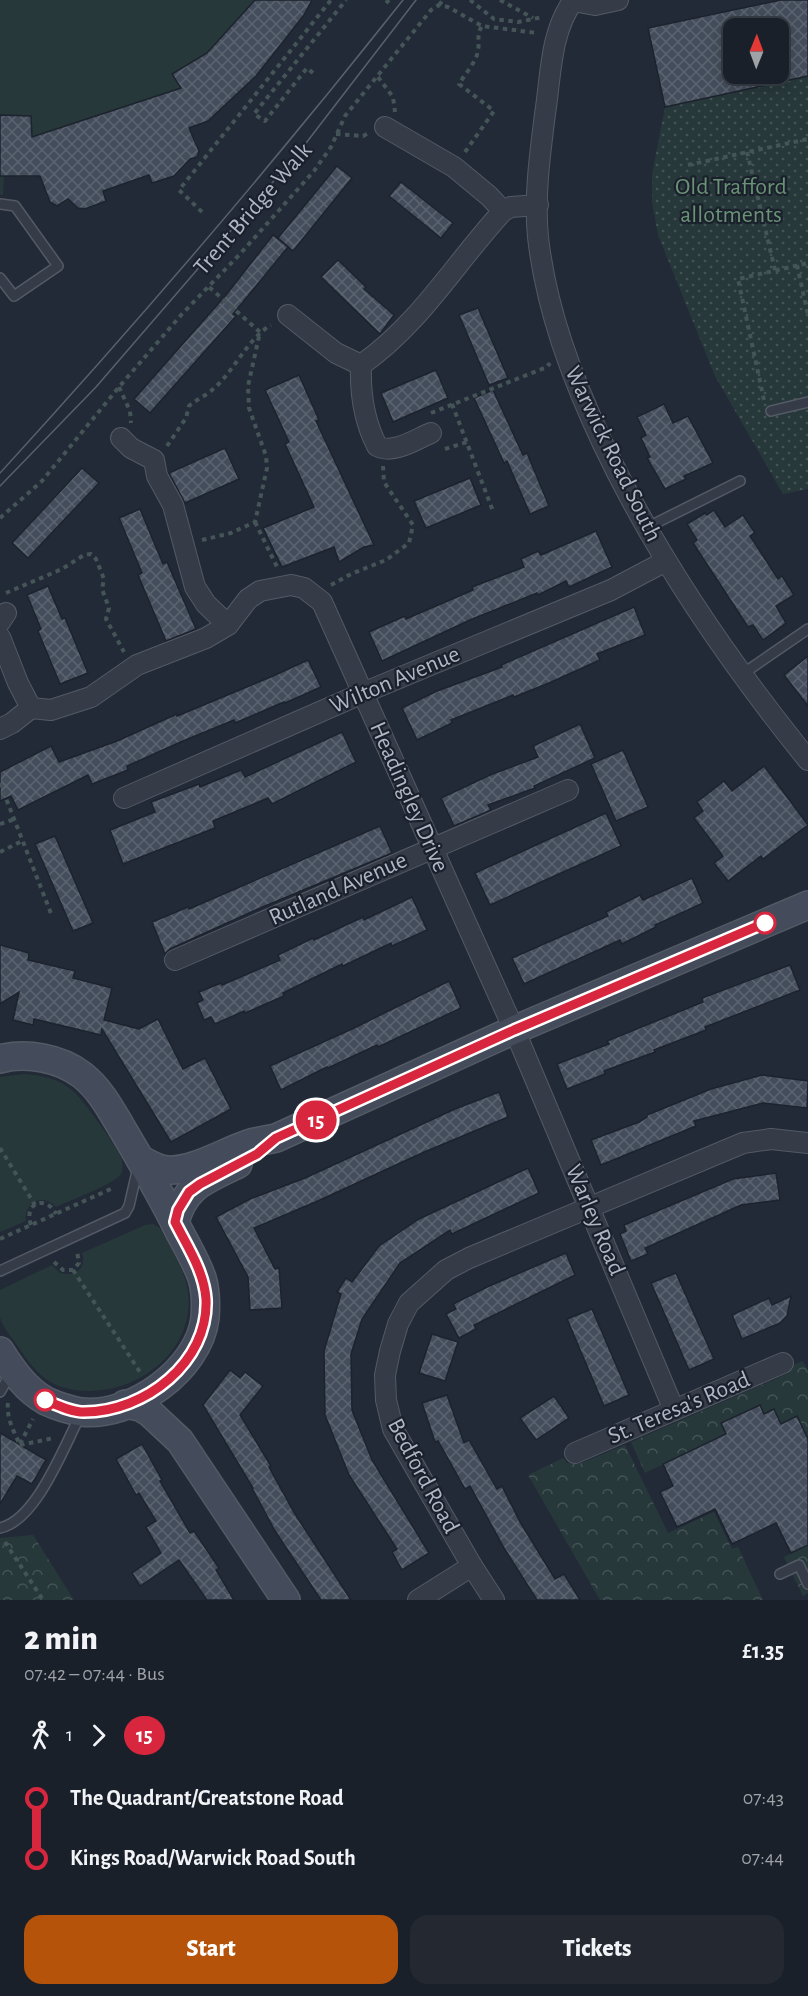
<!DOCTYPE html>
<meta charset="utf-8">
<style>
body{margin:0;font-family:"Alegreya Sans",sans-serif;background:#232831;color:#f1f3f6;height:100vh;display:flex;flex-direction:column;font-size:22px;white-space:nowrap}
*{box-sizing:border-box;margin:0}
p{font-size:20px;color:#9fa3a8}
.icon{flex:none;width:33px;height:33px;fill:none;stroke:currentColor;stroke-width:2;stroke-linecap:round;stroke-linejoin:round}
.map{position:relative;height:1600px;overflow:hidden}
.sheet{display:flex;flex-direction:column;background:#1a2029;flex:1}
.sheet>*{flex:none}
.badge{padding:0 12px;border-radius:20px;font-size:21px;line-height:39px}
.needle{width:39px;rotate:1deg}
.controls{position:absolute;left:723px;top:18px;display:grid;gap:12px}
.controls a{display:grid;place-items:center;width:66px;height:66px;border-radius:12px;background:#1a2029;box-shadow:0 3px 15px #0003,0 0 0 2px #383e46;font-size:30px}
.map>.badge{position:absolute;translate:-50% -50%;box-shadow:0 0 0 3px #fff}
.legs{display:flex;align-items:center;gap:9px;height:66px;padding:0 24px;font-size:20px}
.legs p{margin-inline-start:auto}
.summary{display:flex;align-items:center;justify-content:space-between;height:102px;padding:0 24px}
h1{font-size:33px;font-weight:800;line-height:45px}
.primary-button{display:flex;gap:12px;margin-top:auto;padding:12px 24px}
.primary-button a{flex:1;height:69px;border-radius:18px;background:#b45309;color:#fff;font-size:24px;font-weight:800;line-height:69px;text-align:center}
.primary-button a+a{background:#232831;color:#f1f3f6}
ul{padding:0 24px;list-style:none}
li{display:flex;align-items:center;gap:21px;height:60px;font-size:22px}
li i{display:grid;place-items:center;width:9px;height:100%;margin:0 8px;background:currentColor}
li i::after{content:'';width:15px;height:15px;margin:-8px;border:4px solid;border-radius:50%;background:#1a2029}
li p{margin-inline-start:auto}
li:first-child i{background:linear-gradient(#0000 50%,currentColor 0)}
li:last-child i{background:linear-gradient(currentColor 50%,#0000 0)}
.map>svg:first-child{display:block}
.grass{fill:#27383a}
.park{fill:url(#park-crowns)}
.garden{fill:url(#garden-dots)}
.building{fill:url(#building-cross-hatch);stroke:#1d232e;stroke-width:1.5;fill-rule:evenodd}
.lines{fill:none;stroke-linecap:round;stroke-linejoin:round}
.lane-casing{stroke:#535a65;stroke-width:12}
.street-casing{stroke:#535a65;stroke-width:22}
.secondary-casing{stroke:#535a65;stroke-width:30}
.path{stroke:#445457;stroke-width:4;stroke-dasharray:4.5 4.5;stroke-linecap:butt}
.lane{stroke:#363c47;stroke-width:9}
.street{stroke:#363c47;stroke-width:20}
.secondary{stroke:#444b5a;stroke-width:27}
.tram{stroke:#58606e;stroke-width:1.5}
.line-1-casing{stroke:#fff;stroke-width:14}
.line-1{stroke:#d7263d;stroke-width:9}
.stop-1-dot{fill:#fff;stroke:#d7263d;stroke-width:3}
.labels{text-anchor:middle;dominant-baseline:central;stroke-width:4.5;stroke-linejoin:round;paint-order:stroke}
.park-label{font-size:24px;fill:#6a9275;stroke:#1b212c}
.street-label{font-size:24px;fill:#b0b7c4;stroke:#1b212c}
</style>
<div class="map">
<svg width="808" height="1600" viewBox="0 0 808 1600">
<defs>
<pattern id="park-crowns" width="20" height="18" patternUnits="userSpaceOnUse" patternTransform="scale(1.5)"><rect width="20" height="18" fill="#27383a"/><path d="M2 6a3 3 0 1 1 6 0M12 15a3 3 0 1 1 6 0" fill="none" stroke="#445355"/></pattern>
<pattern id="garden-dots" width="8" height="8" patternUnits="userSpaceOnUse" patternTransform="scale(1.5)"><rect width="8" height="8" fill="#27383a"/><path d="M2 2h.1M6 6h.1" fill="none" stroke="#445355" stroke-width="1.8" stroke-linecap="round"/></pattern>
<pattern id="building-cross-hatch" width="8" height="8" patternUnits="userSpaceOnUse" patternTransform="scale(1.5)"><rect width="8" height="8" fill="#444d5b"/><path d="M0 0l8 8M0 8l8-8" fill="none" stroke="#5c6471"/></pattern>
</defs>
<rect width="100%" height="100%" fill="#222a37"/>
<g class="grass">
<path d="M0 0H312L304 15 256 76 218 111 184 130C194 134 201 146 197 157L188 160 174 176 152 183 149 176 103 191 106 201 85 209 78 208 72 199 59 205C43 203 43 186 47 174L34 177 4 176 3 195H0Z"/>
<path d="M24 1074C42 1075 60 1079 74 1092 84 1101 118 1148 122 1160 123 1165 123 1170 121 1174 115 1184 68 1201 56 1207 43 1192 23 1203 26 1221L0 1232V1077Z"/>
<path d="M153 1224 160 1228C169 1245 181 1263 186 1282 204 1353 126 1406 62 1387 42 1381 30 1364 19 1348 13 1339 2 1327 0 1317 0 1309 0 1298 0 1290L52 1265 60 1273C75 1277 87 1269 82 1253L145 1225Z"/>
</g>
<g class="park">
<polygon points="803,1361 808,1371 808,1439 797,1417 781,1424 774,1410 764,1414 760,1405 721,1423 726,1434 645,1473 631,1442 787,1374 793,1365"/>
<polygon points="625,1445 668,1533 714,1512 732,1549 738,1547 763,1600 600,1600 528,1475 563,1458 567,1463 579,1464"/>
<polygon points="33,1535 74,1600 0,1600 0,1538"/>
<polygon points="808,1545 808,1593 803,1596 784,1557"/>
</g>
<polygon class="garden" points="808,76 808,489 783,494 715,376 658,235 652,202 652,175 665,107"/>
<g class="building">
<polygon points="255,0 312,0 304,15 256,76 208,121 189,128 199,151 197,157 190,159 174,176 152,183 149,175 103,191 106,201 85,209 78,208 68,199 57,206 50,202 40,176 0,176 0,115 31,116 32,137 181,88 172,74 207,53"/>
<path d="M781 0H808V76L665 107 648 28ZM734 28H778V74H734Z"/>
<polygon points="337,166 352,178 293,251 278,238"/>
<polygon points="401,182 453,223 441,238 389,196"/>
<polygon points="273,235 288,247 233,314 236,316 150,413 134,399 226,295"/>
<polygon points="338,260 366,287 364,289 394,315 380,334 321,277"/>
<polygon points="478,308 508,378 489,385 459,315"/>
<polygon points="436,370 448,398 393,422 381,393"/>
<polygon points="299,375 319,420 316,421 374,545 364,547 339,562 334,547 282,567 263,528 314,507 285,444 289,442 265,390"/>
<polygon points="493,390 523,455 527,453 549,506 530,514 507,461 504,463 474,398"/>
<polygon points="664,404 673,423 688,416 713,463 684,476 686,479 665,489 647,458 650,457 641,438 646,435 637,417"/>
<polygon points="225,448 239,479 185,503 169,473"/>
<polygon points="82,468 99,483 28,558 12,543"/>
<polygon points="470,478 481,505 426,528 414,501"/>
<polygon points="140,509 163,564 167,562 196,629 166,641 138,575 142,573 119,518"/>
<polygon points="714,510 725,527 743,515 755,533 750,536 778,579 782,576 794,595 776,606 786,623 763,640 753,625 748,627 693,543 697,540 687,524 705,513 707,515"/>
<polygon points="596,531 612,567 569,587 566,581 538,595 537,593 470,620 382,661 369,632 405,616 406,619 473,590 472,587 524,567 521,559 538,551 541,555"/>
<polygon points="48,586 62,619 65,618 88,673 60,684 38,631 41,629 27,595"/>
<polygon points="634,607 645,635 597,654 600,660 549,683 514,697 513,695 451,720 452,723 417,740 402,708 437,691 502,667 501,665"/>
<polygon points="808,656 808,706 784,675"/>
<polygon points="308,660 321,687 285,703 284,702 235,723 234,720 183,741 127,766 128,770 92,784 88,775 18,810 11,796 0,801 0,772 51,746 59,762 117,741 177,714 177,716 273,676"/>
<polygon points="580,724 595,758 534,786 535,788 488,805 491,810 454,826 441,798 490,775 538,757 533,746"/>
<polygon points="342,732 356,762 272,804 268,798 213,821 215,828 123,864 110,830 155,812 151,802 199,784 200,787 241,770 245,777"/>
<polygon points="623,750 648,807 616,821 591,764"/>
<polygon points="764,766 808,825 763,859 761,856 728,881 714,863 723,856 694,818 703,811 697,802 724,781 732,791"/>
<polygon points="606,813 621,846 490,905 475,873"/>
<polygon points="380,826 392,853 258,909 170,949 165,954 152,922 188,907 189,909"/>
<polygon points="55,836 93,923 73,931 35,844"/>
<polygon points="692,878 703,903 655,925 656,927 622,944 620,940 524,984 512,958 608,916 606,912 640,895 643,900"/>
<polygon points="412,897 427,930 392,946 391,943 343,966 342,964 283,993 284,996 245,1013 244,1011 215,1024 211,1017 204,1020 197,1003 203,1000 199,992 221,983 222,985 280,960 278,955 313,938 314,940 363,917 364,920"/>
<polygon points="0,945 29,953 28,960 75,971 73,978 112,988 104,1020 139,1029 158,1019 183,1069 205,1058 231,1109 171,1142 102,1029 101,1035 34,1019 33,1025 13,1020 19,992 0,1004"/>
<polygon points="790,965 800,990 705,1027 706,1030 654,1050 655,1052 604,1071 605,1074 567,1089 557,1064 609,1044 607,1041 703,1002 702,998"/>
<polygon points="449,981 461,1008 378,1047 377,1045 328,1068 327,1067 281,1090 270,1066 352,1029"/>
<polygon points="762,1075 808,1081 807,1108 763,1103 694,1121 696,1126 601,1165 591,1140 639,1122 647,1117 647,1115 711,1089"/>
<polygon points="499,1092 508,1117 422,1153 320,1200 254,1228 275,1269 279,1268 282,1308 250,1310 248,1277 216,1217 250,1199 305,1178 455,1109"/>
<polygon points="528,1168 539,1193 452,1234 450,1230 400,1263 362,1319 351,1354 352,1410 372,1460 429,1553 402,1570 392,1552 397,1549 349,1475 325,1415 324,1351 341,1294 337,1292 346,1278 352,1282 379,1246 419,1219"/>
<polygon points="776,1173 780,1200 741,1205 645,1248 648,1254 631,1261 620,1234 626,1231 624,1225 733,1179"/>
<polygon points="566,1253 575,1275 474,1325 476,1329 459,1338 446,1314 456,1309 453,1304 487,1287"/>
<polygon points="676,1273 714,1359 689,1370 651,1283"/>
<polygon points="791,1296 787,1316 780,1323 742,1339 732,1315 769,1298 772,1305"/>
<polygon points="592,1309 629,1395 604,1406 567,1319"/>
<polygon points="432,1334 458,1342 445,1381 419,1373"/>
<polygon points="230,1370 240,1378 245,1372 263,1386 240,1415 271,1466 269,1467 295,1514 351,1600 321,1600 275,1531 252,1488 253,1488 203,1405"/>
<polygon points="447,1395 464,1443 469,1440 497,1489 502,1486 520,1522 555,1579 564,1574 580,1600 537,1600 504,1548 470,1486 465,1489 438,1441 435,1442 422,1403"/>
<polygon points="554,1396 569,1418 536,1440 520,1418"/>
<polygon points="760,1405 764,1414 774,1409 781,1424 797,1416 808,1439 808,1545 791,1553 776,1523 732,1544 715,1509 677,1527 660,1492 673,1486 663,1464 726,1434 721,1423"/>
<polygon points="0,1433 46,1460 32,1484 17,1476 0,1504"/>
<polygon points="142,1444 162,1480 160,1481 190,1533 194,1531 219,1568 216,1570 234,1600 207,1600 179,1560 140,1586 132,1573 161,1553 146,1527 156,1521 139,1493 136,1495 116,1459"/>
</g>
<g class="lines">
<g class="lane-casing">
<g id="lane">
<polyline points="0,204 15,206 58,266 14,296 0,278"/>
<polyline points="771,411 808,402"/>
<polyline points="646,528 740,481"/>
<polyline points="741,675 808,629"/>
<polyline points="0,1271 125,1213 129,1206 138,1167"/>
<polyline points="0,1392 11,1373"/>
<path d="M0 1528C37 1520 64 1446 81 1414"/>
<polyline points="780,1574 799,1565 808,1584"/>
</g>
</g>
<g class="street-casing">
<g id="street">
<path d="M573 1C550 33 551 76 545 114 540 154 534 197 538 237 546 309 572 378 603 444 657 558 728 661 808 760"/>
<polyline points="573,1 595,5 618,0"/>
<polyline points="385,127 454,167 489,196 503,211"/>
<polyline points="288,315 336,353 361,365"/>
<path d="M431 433C416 439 393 455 377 446 364 421 360 393 361 365 420 324 455 263 503 211L511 207 538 205"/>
<polyline points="121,438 131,448 154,460 157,476 173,505 195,587 206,604 228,625"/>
<polyline points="0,622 6,613"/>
<polyline points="0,637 18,683 31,708 51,710 91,697 137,665 206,638 228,625 248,599 260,591 291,585 304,588 322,602 520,1043 674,1410"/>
<polyline points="0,729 12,723 31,708"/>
<polyline points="124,798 363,693 611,590 666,561"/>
<polyline points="175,960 568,790"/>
<polyline points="575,1453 783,1363"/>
<polyline points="418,1600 472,1566"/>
<polyline points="494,1600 472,1566 393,1429 386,1400 385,1375 390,1351 398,1324 409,1303 446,1270 469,1258 743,1143 771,1139 808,1143"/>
</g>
</g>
<g class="secondary-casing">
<g id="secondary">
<path d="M0 1059C26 1052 60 1058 82 1075 99 1088 110 1108 120 1125 139 1157 157 1188 174 1221 183 1240 195 1258 202 1278 206 1291 206 1305 205 1318 199 1370 131 1418 81 1412 69 1410 57 1406 46 1401 26 1390 12 1370 0 1351"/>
<path d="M140 1159C149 1164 157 1169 167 1170 192 1172 224 1152 248 1144 257 1141 267 1140 276 1138L514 1030 808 905"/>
<path d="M175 1222C185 1185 206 1180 238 1164"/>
<polyline points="125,1404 140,1407 150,1413 180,1441 286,1600"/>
</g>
</g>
<g class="path">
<polyline points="470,0 494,19 518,22 543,17"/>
<polyline points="500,0 533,18"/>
<polyline points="386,3 389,0"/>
<polyline points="439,5 443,0"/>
<polyline points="313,73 307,68 265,121 254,114 346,0"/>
<polyline points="378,77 393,97 395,112"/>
<polyline points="336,134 363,136 367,134"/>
<path d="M465 152 494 111 459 84C465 74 477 61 478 50 480 40 476 35 482 26"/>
<polyline points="747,152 775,270"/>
<polyline points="688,165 808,139"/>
<polyline points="202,212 179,190 331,0"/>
<polyline points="797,265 808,315"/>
<polyline points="119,387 130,411 131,423"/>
<polyline points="764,400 738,279 808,263"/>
<polyline points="452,404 493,511"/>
<polyline points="431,413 547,367 550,363"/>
<path d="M167 446 186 418 189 406C196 400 205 396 212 390 235 371 246 340 271 325"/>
<polyline points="445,449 467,442"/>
<polyline points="0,518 42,481 119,387 182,314 240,254 314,171 331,147 345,116 431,10 439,5 448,7 482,26 537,33"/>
<polyline points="255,522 277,567"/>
<polyline points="202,540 231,533 255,522 267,468 266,456 249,408 248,386 260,332 209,287"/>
<polyline points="331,585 351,574 386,560 409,543 413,525 384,482 383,466"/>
<polyline points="6,593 62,569 84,555 91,554 96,559 104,579 102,589 109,608 106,619 124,652"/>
<polyline points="0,783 52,916"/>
<polyline points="0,824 15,819"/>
<polyline points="0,852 22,841"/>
<polyline points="0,1148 35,1205"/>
<path d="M31 1225C23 1203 46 1194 56 1214"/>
<polyline points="0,1239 113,1188"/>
<polyline points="54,1262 63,1270 73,1270 79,1263 77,1251"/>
<polyline points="73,1270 140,1372"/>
<path d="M8 1403C6 1417 14 1432 20 1445"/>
<polyline points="20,1444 33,1419"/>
<polyline points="20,1445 54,1438"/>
<polyline points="5,1542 43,1600"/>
</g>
<use href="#lane" class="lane"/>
<use href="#street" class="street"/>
<use href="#secondary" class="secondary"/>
<g class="tram">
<path d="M0 473C140 320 274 163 403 0"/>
<polyline points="0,486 96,387 303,147 416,0"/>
</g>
</g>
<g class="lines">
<g class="line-1-casing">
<path id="line-1" d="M45 1400C57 1405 71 1412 84 1412 145 1412 209 1362 206 1299 204 1271 187 1246 175 1222L178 1210 189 1192 200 1184 257 1154 276 1138 514 1030 765 923"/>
</g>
<use href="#line-1" class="line-1"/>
</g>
<g class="stop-1-dot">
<circle cx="765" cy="923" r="10"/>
<circle cx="45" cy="1400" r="10"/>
</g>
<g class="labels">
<g class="park-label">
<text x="731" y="187">Old Trafford<tspan x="731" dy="28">allotments</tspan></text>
</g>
<g class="street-label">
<text transform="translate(253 209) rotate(-49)">Trent Bridge Walk</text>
<text transform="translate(613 454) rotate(64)">Warwick Road South</text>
<text transform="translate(395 680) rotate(-23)">Wilton Avenue</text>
<text transform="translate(409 797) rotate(66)">Headingley Drive</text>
<text transform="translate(338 889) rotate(-24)">Rutland Avenue</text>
<text transform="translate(595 1220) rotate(67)">Warley Road</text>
<text transform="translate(679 1408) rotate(-23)">St. Teresa's Road</text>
<text transform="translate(423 1476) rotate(62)">Bedford Road</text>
</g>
</g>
</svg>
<div class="controls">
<a><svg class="needle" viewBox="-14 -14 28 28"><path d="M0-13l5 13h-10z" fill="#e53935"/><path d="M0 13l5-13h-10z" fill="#9fa3a8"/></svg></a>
</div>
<b class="badge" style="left:316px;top:1120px;background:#d7263d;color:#fff">15</b>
</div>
<section class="sheet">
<div class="summary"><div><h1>2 min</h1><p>07:42 – 07:44 · Bus</p></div><b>£1.35</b></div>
<div class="legs"><svg class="icon" aria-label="walk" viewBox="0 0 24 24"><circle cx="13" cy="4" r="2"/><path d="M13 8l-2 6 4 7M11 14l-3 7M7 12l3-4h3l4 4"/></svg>1<svg class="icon" aria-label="forward" viewBox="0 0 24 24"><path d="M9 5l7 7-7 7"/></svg><b class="badge" style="background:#d7263d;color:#fff">15</b></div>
<ul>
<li><i style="color:#d7263d"></i><b>The Quadrant/Greatstone Road</b><p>07:43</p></li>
<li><i style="color:#d7263d"></i><b>Kings Road/Warwick Road South</b><p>07:44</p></li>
</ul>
<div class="primary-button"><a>Start</a><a>Tickets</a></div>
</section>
